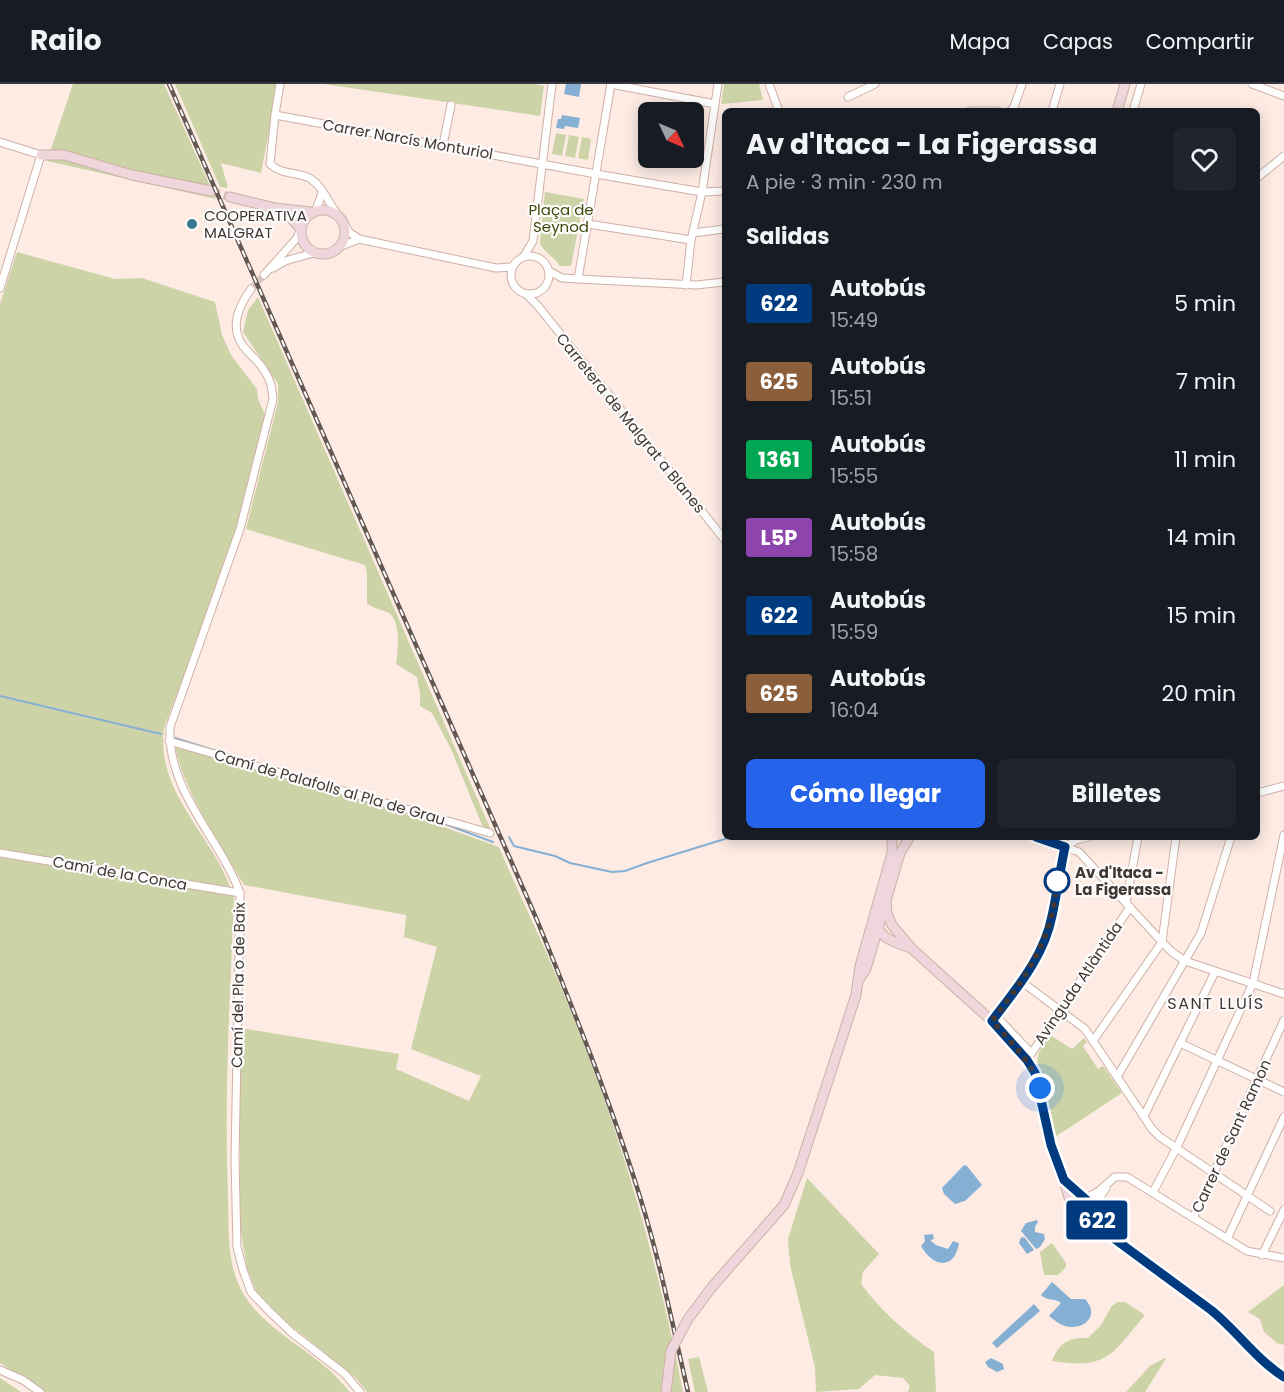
<!DOCTYPE html>
<html lang="es">
<meta charset="utf-8">
<style>
body{margin:0;font-family:Poppins,sans-serif;background:#20242c;color:#f1f3f6;height:100vh;display:flex;flex-direction:column;font-size:22px;white-space:nowrap}
*{box-sizing:border-box;margin:0}
p{font-size:20px;color:#9ea1a6}
.icon{flex:none;width:33px;height:33px;fill:none;stroke:currentColor;stroke-width:2;stroke-linecap:round;stroke-linejoin:round}
.map{position:relative;flex:1;overflow:hidden}
.side{position:absolute;left:722px;top:24px;width:538px;height:732px;display:flex;flex-direction:column;background:#171b24;border-radius:9px;box-shadow:0 3px 15px #0003}
.side>*{flex:none}
.badge{padding:0 12px;border-radius:4px;font-size:21px;line-height:39px}
.needle{width:39px;rotate:134deg}
.fabs{position:absolute;left:638px;top:18px;display:grid;gap:12px}
.fabs a{display:grid;place-items:center;width:66px;height:66px;border-radius:9px;background:#171b24;box-shadow:0 3px 15px #0003;font-size:30px}
.you{position:absolute;width:30px;height:30px;margin:-15px;border:4px solid #fff;border-radius:50%;background:#1a73e8;box-shadow:0 0 0 9px #1a73e833}
.map>.badge{position:absolute;translate:-50% -50%;box-shadow:0 0 0 3px #fff}
h2{padding:0 24px;font-size:22px;line-height:54px}
.round{display:grid;place-items:center;flex:none;width:63px;height:63px;border-radius:9px;background:#20242c}
.headline{display:flex;align-items:center;justify-content:space-between;height:102px;padding:0 24px}
h1{font-size:28px;font-weight:700;line-height:45px}
.button{display:flex;gap:12px;margin-top:auto;padding:12px 24px}
.button a{flex:1;height:69px;border-radius:9px;background:#2563eb;color:#fff;font-size:24px;font-weight:700;line-height:69px;text-align:center}
.button a+a{background:#20242c;color:#f1f3f6}
ul{padding:0;list-style:none}
li{display:flex;align-items:center;gap:18px;height:78px;padding:0 24px}
li div{flex:1}
li b{display:block;font-size:22px}
li em{font-style:normal}
li .badge{min-width:66px;font-weight:700;text-align:center}
header{display:flex;align-items:center;gap:36px;box-sizing:border-box;height:84px;padding:0 30px;background:#171b24;border-bottom:2px solid #363941}
header strong{font-size:28px}
nav{display:flex;gap:33px;margin-inline-start:auto;font-size:21px}
.map>svg:first-child{display:block}
.green{fill:#ccd3a7}
.water{fill:#85b0d4}
.lines{fill:none;stroke-linecap:round;stroke-linejoin:round}
.stream{stroke:#85b0d4;stroke-width:2}
.street-tunnel{stroke:#d8c7c0;stroke-width:7;stroke-dasharray:7 3.5;stroke-linecap:butt}
.secondary-tunnel{stroke:#d8c7c0;stroke-width:9;stroke-dasharray:9 4.5;stroke-linecap:butt}
.street-casing{stroke:#cdb1a5;stroke-width:9}
.secondary-casing{stroke:#cdb1a5;stroke-width:11}
.street{stroke:#fff;stroke-width:7}
.secondary{stroke:#eed6dc;stroke-width:9}
.rail-casing{stroke:#645853;stroke-width:4.5}
.rail{stroke:#fcfcfc;stroke-width:2;stroke-dasharray:7;stroke-linecap:butt}
.secondary-bridge-casing{stroke:#cdb1a5;stroke-width:11;stroke-linecap:butt}
.secondary-bridge{stroke:#eed6dc;stroke-width:9}
.line-casing{stroke:#fff;stroke-width:14}
.line{stroke:#003b80;stroke-width:9}
.walk{stroke:#423732;stroke-width:6;stroke-dasharray:0 10.8}
.poi-dot{fill:#3b758e;stroke:#fcfcfc;stroke-width:2}
.stop-dot{fill:#fff;stroke:#003b80;stroke-width:3}
.labels{text-anchor:middle;dominant-baseline:central;stroke-width:4.5;stroke-linejoin:round;paint-order:stroke}
.street-label{font-size:15px;fill:#423732;stroke:#fcfcfc}
.park-label{font-size:15px;fill:#43480c;stroke:#fcfcfc}
.poi-label{font-size:15px;fill:#423732;stroke:#fcfcfc;text-anchor:start}
.stop-label{font-size:15px;font-weight:bold;fill:#423732;stroke:#fcfcfc;text-anchor:start}
.neighbourhood-label{font-size:16px;letter-spacing:1.5px;fill:#423732;stroke:#fcfcfc}
</style>
<header>
<strong>Railo</strong>
<nav><a>Mapa</a><a>Capas</a><a>Compartir</a></nav>
</header>
<div class="map">
<svg width="1284" height="1308" viewBox="0 0 1284 1308">
<rect width="100%" height="100%" fill="#fdebe4"/>
<g class="green">
<polygon points="73,0 164,0 216,115 47,77"/>
<polygon points="175,0 278,0 261,89 221,79 228,104 220,103"/>
<polygon points="324,0 535,0 544,2 540,32"/>
<polygon points="724,0 759,0 763,16 721,20"/>
<polygon points="556,49 566,51 562,72 552,70"/>
<polygon points="569,51 579,53 575,74 565,72"/>
<polygon points="582,53 591,55 588,76 578,74"/>
<path d="M545 108 584 115 571 182H560C554 173 544 168 540 159Z"/>
<path d="M17 168 115 195 142 194 215 218 222 251 231 271 257 305 258 315 266 333 237 444 210 523 164 644C155 711 217 754 234 814 230 913 224 1012 228 1111 229 1144 226 1180 243 1209 262 1242 300 1260 328 1285 336 1292 343 1300 350 1308H44L0 1279V220Z"/>
<path d="M258 213 491 746H484L451 665 432 629 420 622V610L417 593 396 580C398 567 401 537 389 529 382 525 373 525 367 519V490L365 481 246 445 278 318V300L243 248 248 226Z"/>
<path d="M175 662C284 693 393 723 499 763 520 813 545 862 565 913 618 1040 657 1173 683 1308H367L355 1293 285 1237 257 1209 247 1184 240 1142V944L399 970 396 985 469 1017 481 992 411 965 437 863 404 853 406 831 244 801C220 759 184 709 175 662Z"/>
<path d="M1050 951 1072 965 1084 954 1087 958 1083 962 1098 985 1103 982 1122 1009 1055 1053C1048 1035 1035 991 1038 972 1039 965 1046 958 1050 951Z"/>
<path d="M807 1094 879 1170 863 1188 861 1200C882 1228 906 1249 934 1268L936 1308H908L910 1302 903 1294 875 1291 859 1305 816 1308 815 1283 790 1181 788 1155Z"/>
<polygon points="1052,1159 1066,1179 1066,1183 1058,1191 1044,1191 1040,1168"/>
<polygon points="1284,1201 1284,1261 1277,1259 1264,1248 1260,1235 1248,1228"/>
<path d="M1117 1218H1125L1145 1231C1112 1270 1108 1286 1052 1277 1059 1259 1068 1253 1088 1254L1101 1241 1112 1222Z"/>
<polygon points="699,1273 708,1308 695,1308 688,1275"/>
<polygon points="1167,1273 1145,1308 1126,1308 1150,1282"/>
<polygon points="0,1294 21,1308 0,1308"/>
</g>
<g class="water">
<polygon points="566,0 581,0 579,13 564,10"/>
<polygon points="562,31 580,34 578,44 565,42 564,45 556,44 558,35 561,35"/>
<polygon points="964,1081 967,1082 982,1101 965,1117 955,1120 944,1110 942,1104"/>
<polygon points="1037,1136 1038,1138 1035,1143 1035,1148 1044,1150 1045,1155 1040,1163 1036,1165 1021,1147 1026,1139"/>
<path d="M933 1150 934 1155 930 1156 936 1161 948 1165 953 1157 959 1159C955 1186 933 1184 921 1162L925 1157 924 1151Z"/>
<polygon points="1021,1153 1025,1154 1034,1166 1027,1170 1019,1159"/>
<path d="M1052 1198 1071 1215H1085C1101 1232 1083 1247 1065 1242 1059 1240 1054 1236 1049 1232L1061 1219C1055 1214 1046 1217 1041 1211Z"/>
<polygon points="1034,1220 1040,1227 997,1264 992,1259"/>
<polygon points="991,1274 1003,1280 1004,1285 997,1288 988,1283 985,1278"/>
</g>
<g class="lines">
<g class="stream">
<polyline points="0,612 161,650"/>
<polyline points="175,654 226,670"/>
<polyline points="437,737 493,758"/>
<polyline points="509,753 514,762 555,772 570,779 612,788 625,787 647,779 731,753"/>
</g>
<polyline class="street-tunnel" points="251,205 264,191"/>
<polyline class="secondary-tunnel" points="211,107 230,113"/>
<g class="street-casing">
<g id="street">
<path d="M280 0 275 31 270 80C283 92 298 87 311 95 323 103 329 120 338 131"/>
<polyline points="611,0 715,20"/>
<polyline points="769,0 779,27"/>
<polyline points="1252,0 1284,12"/>
<polyline points="848,13 875,0"/>
<polyline points="970,27 998,27"/>
<polyline points="1010,27 1014,23 1022,0"/>
<polyline points="1052,27 1060,0"/>
<polyline points="1133,27 1141,0"/>
<polyline points="275,31 596,90 702,108 724,107"/>
<polyline points="0,58 41,71 0,204"/>
<polyline points="443,61 451,21"/>
<polyline points="1257,94 1284,72"/>
<polyline points="316,126 322,109"/>
<polyline points="344,139 349,148 359,155 496,184 512,183"/>
<polyline points="588,140 691,156"/>
<polyline points="693,149 724,145"/>
<polyline points="339,163 359,155"/>
<circle cx="530" cy="191" r="19"/>
<polyline points="524,172 533,157 552,0"/>
<polyline points="273,184 285,177 313,169"/>
<polyline points="549,187 562,194 578,195 696,201 724,198"/>
<polyline points="264,191 297,154 300,146"/>
<polyline points="578,195 611,0"/>
<polyline points="686,201 691,156 702,108 718,0"/>
<path d="M251 205C239 222 229 242 243 262 250 271 260 278 265 288 271 296 272 305 273 315L240 445 170 643C167 708 219 752 240 809L235 1075 237 1163 243 1186 251 1208 268 1226 292 1249 345 1290 360 1308"/>
<polyline points="526,210 538,222 724,455"/>
<polyline points="169,657 490,749"/>
<polyline points="1257,709 1284,702"/>
<polyline points="1036,753 1079,768 1162,858 1172,868 1185,877 1284,910"/>
<polyline points="1065,763 1076,756 1088,753"/>
<polyline points="0,769 240,809"/>
<polyline points="1126,819 1138,753"/>
<polyline points="1022,898 1085,945 1152,1045 1160,1053 1270,1127"/>
<polyline points="996,932 1031,969"/>
<path d="M992 937C1016 906 1044 873 1053 832 1057 809 1060 786 1065 763"/>
<polyline points="1093,957 1162,858 1176,753"/>
<polyline points="1180,959 1284,1008"/>
<polyline points="1027,976 1130,823"/>
<polyline points="1117,993 1201,849 1231,753"/>
<polyline points="1144,1032 1215,888"/>
<polyline points="1153,1108 1177,1063 1253,899 1284,751"/>
<polyline points="1085,1115 1099,1107 1115,1093 1127,1093 1247,1167 1284,1174"/>
<polyline points="1092,1125 1106,1104"/>
<polyline points="1193,1134 1284,936"/>
<polyline points="1227,1155 1284,1033"/>
<polyline points="1262,1171 1284,1126"/>
<polyline points="0,1286 23,1296 40,1308"/>
</g>
</g>
<g class="secondary-casing">
<g id="secondary">
<polyline points="1117,27 1125,0"/>
<polyline points="41,71 64,71 132,91 211,107"/>
<polyline points="230,113 275,124 311,128"/>
<polyline points="275,124 290,133 300,144"/>
<circle cx="323" cy="148" r="22"/>
<polyline points="886,816 887,829 892,841 911,864 992,937 1027,976 1035,989 1051,1061 1064,1096 1074,1131 1101,1145 1194,1212 1229,1240 1274,1287 1284,1293"/>
<path d="M877 842C883 856 897 859 911 864"/>
<polyline points="860,894 866,885 900,769 909,754"/>
<polyline points="1066,1097 1090,1119 1101,1145"/>
<polyline points="688,1235 712,1203 784,1121 798,1089 856,911 860,882 892,769 892,753"/>
<polyline points="666,1308 671,1267"/>
</g>
</g>
<use href="#street" class="street"/>
<use href="#secondary" class="secondary"/>
<g class="rail-casing">
<path id="rail" d="M169 0 537 836C574 927 611 1019 640 1113 660 1177 673 1243 688 1308"/>
</g>
<use href="#rail" class="rail"/>
<g class="secondary-bridge-casing">
<polyline id="secondary-bridge" points="671,1267 688,1235"/>
</g>
<use href="#secondary-bridge" class="secondary-bridge"/>
</g>
<g class="lines">
<g class="line-casing">
<path id="line" d="M1036 753 1065 763C1060 786 1057 809 1052 832 1044 873 1016 905 992 937L1027 976 1035 989 1051 1061 1064 1096 1090 1119 1092 1126 1101 1145 1211 1226C1237 1247 1257 1276 1284 1293"/>
</g>
<use href="#line" class="line"/>
<path class="walk" d="M1040 1004C1031 977 1011 958 992 937 1026 893 1053 855 1057 797"/>
</g>
<circle class="poi-dot" cx="192" cy="140" r="6"/>
<circle class="stop-dot" cx="1057" cy="797" r="12"/>
<g class="labels">
<g class="street-label">
<text transform="translate(408 55) rotate(10)">Carrer Narcís Monturiol</text>
<text transform="translate(631 339) rotate(51)">Carretera de Malgrat a Blanes</text>
<text transform="translate(330 703) rotate(16)">Camí de Palafolls al Pla de Grau</text>
<text transform="translate(120 789) rotate(10)">Camí de la Conca</text>
<text transform="translate(1078 899) rotate(-56)">Avinguda Atlàntida</text>
<text transform="translate(238 901) rotate(-89)">Camí del Pla o de Baix</text>
<text transform="translate(1231 1052) rotate(-65)">Carrer de Sant Ramon</text>
</g>
<g class="park-label">
<text x="561" y="125">Plaça de<tspan x="561" dy="17">Seynod</tspan></text>
</g>
<g class="poi-label">
<text x="204" y="131">COOPERATIVA<tspan x="204" dy="17">MALGRAT</tspan></text>
</g>
<g class="stop-label">
<text x="1075" y="788">Av d'Itaca -<tspan x="1075" dy="17">La Figerassa</tspan></text>
</g>
<g class="neighbourhood-label">
<text x="1216" y="919">SANT LLUÍS</text>
</g>
</g>
</svg>
<div class="fabs">
<a><svg class="needle" viewBox="-14 -14 28 28"><path d="M0-13l5 13h-10z" fill="#e53935"/><path d="M0 13l5-13h-10z" fill="#9ea1a6"/></svg></a>
</div>
<div class="you" style="left:1040px;top:1004px"></div>
<b class="badge" style="left:1097px;top:1136px;background:#003b80;color:#fff">622</b>
<section class="side">
<div class="headline"><div><h1>Av d'Itaca - La Figerassa</h1><p>A pie · 3 min · 230 m</p></div><a class="round"><svg class="icon" aria-label="heart" viewBox="0 0 24 24"><path d="M12 20l-8-8c-3-5 5-10 8-4 3-6 11-1 8 4z"/></svg></a></div>
<h2>Salidas</h2>
<ul>
<li><span class="badge" style="background:#003b80;color:#fff">622</span><div><b>Autobús</b><p>15:49</p></div><em>5 min</em></li>
<li><span class="badge" style="background:#8b5e3c;color:#fff">625</span><div><b>Autobús</b><p>15:51</p></div><em>7 min</em></li>
<li><span class="badge" style="background:#00a651;color:#fff">1361</span><div><b>Autobús</b><p>15:55</p></div><em>11 min</em></li>
<li><span class="badge" style="background:#8e44ad;color:#fff">L5P</span><div><b>Autobús</b><p>15:58</p></div><em>14 min</em></li>
<li><span class="badge" style="background:#003b80;color:#fff">622</span><div><b>Autobús</b><p>15:59</p></div><em>15 min</em></li>
<li><span class="badge" style="background:#8b5e3c;color:#fff">625</span><div><b>Autobús</b><p>16:04</p></div><em>20 min</em></li>
</ul>
<div class="button"><a>Cómo llegar</a><a>Billetes</a></div>
</section>
</div>
